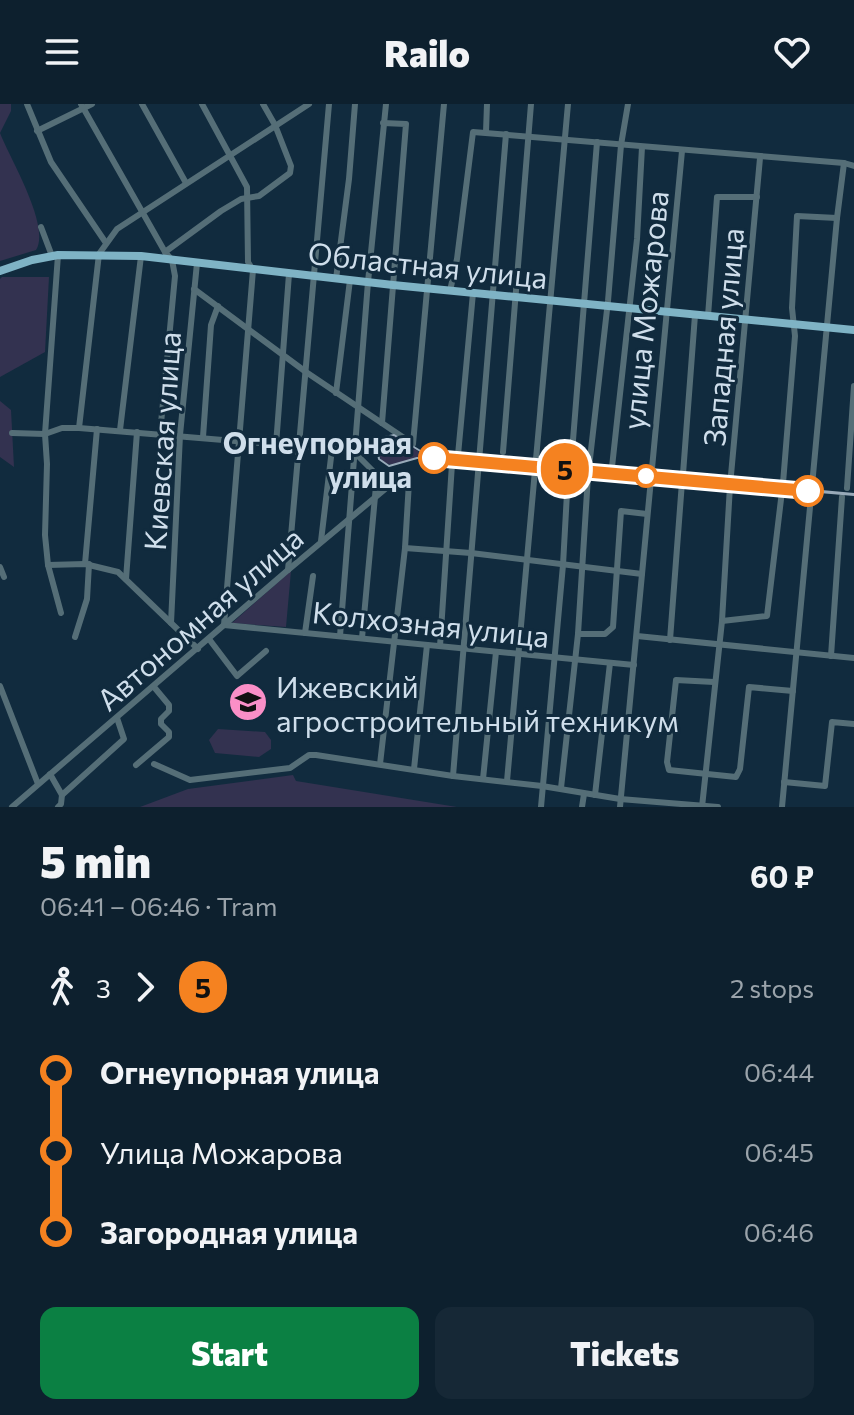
<!DOCTYPE html>
<meta charset="utf-8">
<style>
body{margin:0;font-family:Commissioner,sans-serif;background:#162836;color:#f1f3f6;height:100vh;display:flex;flex-direction:column;font-size:30px;white-space:nowrap}
*{box-sizing:border-box;margin:0}
p{font-size:26px;color:#9aa3aa}
.icon{flex:none;width:44px;height:44px;fill:none;stroke:currentColor;stroke-width:2;stroke-linecap:round;stroke-linejoin:round}
.map{position:relative;height:703px;overflow:hidden}
.sheet{display:flex;flex-direction:column;background:#0d202e;flex:1}
.sheet>*{flex:none}
.badge{padding:0 16px;border-radius:26px;font-size:28px;line-height:52px}
.map>.badge{position:absolute;translate:-50% -50%;box-shadow:0 0 0 4px #fff}
.legs{display:flex;align-items:center;gap:12px;height:88px;padding:0 40px;font-size:26px}
.legs p{margin-inline-start:auto}
.summary{display:flex;align-items:center;justify-content:space-between;height:136px;padding:0 40px}
h1{font-size:44px;font-weight:800;line-height:60px}
.action{display:flex;gap:16px;margin-top:auto;padding:16px 40px}
.action a{flex:1;height:92px;border-radius:16px;background:#0b8043;color:#fff;font-size:32px;font-weight:800;line-height:92px;text-align:center}
.action a+a{background:#162836;color:#f1f3f6}
ul{padding:0 40px;list-style:none}
li{display:flex;align-items:center;gap:28px;height:80px;font-size:30px}
li i{display:grid;place-items:center;width:12px;height:100%;margin:0 10px;background:currentColor}
li i::after{content:'';width:20px;height:20px;margin:-10px;border:6px solid;border-radius:50%;background:#0d202e}
li p{margin-inline-start:auto}
li:first-child i{background:linear-gradient(#0000 50%,currentColor 0)}
li:last-child i{background:linear-gradient(currentColor 50%,#0000 0)}
header{display:flex;justify-content:space-between;align-items:center;height:104px;padding:0 40px;background:#0d202e;font-size:36px;font-weight:800}
.map>svg:first-child{display:block}
.green{fill:#333250}
.lines{fill:none;stroke-linecap:round;stroke-linejoin:round}
.minor{stroke:#556e77;stroke-width:6}
.major{stroke:#7fb3c5;stroke-width:8}
.tram{stroke:#98aab9;stroke-width:2}
.line-1-casing{stroke:#fff;stroke-width:18}
.line-1{stroke:#f58220;stroke-width:12}
.stop-1-dot{fill:#fff;stroke:#f58220;stroke-width:4}
.labels{text-anchor:middle;dominant-baseline:central;stroke-width:6;stroke-linejoin:round;paint-order:stroke}
.street-label{font-size:30px;fill:#cfdeeb;stroke:#112b3e}
.stop-label{font-size:30px;font-weight:bold;fill:#cfdeeb;stroke:#112b3e;text-anchor:end}
.poi-label{font-size:30px;fill:#cfdeeb;stroke:#112b3e;text-anchor:start}
</style>
<header><svg class="icon" aria-label="menu" viewBox="0 0 24 24"><path d="M4 6h16M4 12h16M4 18h16"/></svg>Railo<svg class="icon" aria-label="heart" viewBox="0 0 24 24"><path d="M12 20l-8-8c-3-5 5-10 8-4 3-6 11-1 8 4z"/></svg></header>
<div class="map">
<svg width="854" height="703" viewBox="0 0 854 703">
<rect width="100%" height="100%" fill="#112b3e"/>
<g class="green">
<path d="M0 0H11V7L0 29C10 55 51 122 36 146L0 157Z"/>
<polygon points="2,173 49,173 45,248 0,273 0,175"/>
<polygon points="0,297 11,306 14,363 0,353"/>
<path d="M391 332 397 333 425 352C407 355 379 373 378 343L383 335Z"/>
<polygon points="291,467 286,523 232,519"/>
<polygon points="218,625 265,628 271,636 271,645 259,653 215,649 209,636"/>
<polygon points="293,671 296,677 457,703 140,703 188,685"/>
</g>
<g class="lines">
<g class="minor">
<polyline points="27,0 51,58 106,139"/>
<polyline points="81,0 165,148 172,156 175,172 160,330"/>
<polyline points="142,0 186,79"/>
<polyline points="202,0 247,83 248,158 253,166 224,521"/>
<polyline points="37,27 92,0"/>
<polyline points="486,28 487,0"/>
<polyline points="41,123 52,152"/>
<polyline points="165,148 221,107 241,95 259,92 290,69 291,62 275,21 263,0"/>
<polyline points="58,151 45,330 47,360 45,431 48,461 61,509"/>
<polyline points="336,175 349,75 355,0"/>
<polyline points="194,185 306,268 413,340 444,0"/>
<polyline points="450,187 457,155 473,28 844,59 854,62"/>
<polyline points="708,212 717,93 757,93"/>
<polyline points="336,289 350,176"/>
<polyline points="382,319 406,20 383,19"/>
<polyline points="79,324 99,150 117,125 309,0"/>
<polyline points="120,326 141,152"/>
<polyline points="12,329 45,330 62,324 79,324 332,345 354,348 377,371 401,371"/>
<polyline points="203,333 211,221 218,202"/>
<polyline points="276,341 289,170"/>
<polyline points="503,348 531,0"/>
<polyline points="458,351 473,189"/>
<polyline points="571,361 597,38"/>
<polyline points="612,363 637,135 642,43"/>
<polyline points="683,370 695,211"/>
<polyline points="783,379 795,232 792,204 797,112 837,114"/>
<polyline points="847,384 854,282"/>
<polyline points="321,437 332,345"/>
<polyline points="405,444 471,449 642,470"/>
<polyline points="85,460 97,325"/>
<polyline points="48,461 85,460 118,468 198,545"/>
<polyline points="0,463 4,473"/>
<polyline points="288,466 329,0"/>
<polyline points="126,475 137,328"/>
<polyline points="722,517 767,512 782,387"/>
<polyline points="171,519 180,331 197,159"/>
<polyline points="224,521 634,561"/>
<polyline points="305,529 313,472"/>
<polyline points="578,530 605,530 613,523 621,407 647,410"/>
<polyline points="340,532 368,178 386,0"/>
<polyline points="637,532 854,554"/>
<polyline points="75,533 87,495 89,460"/>
<polyline points="362,534 377,371"/>
<polyline points="209,535 237,572 266,547"/>
<polyline points="670,536 682,378"/>
<polyline points="440,542 452,360"/>
<polyline points="831,552 842,393"/>
<polyline points="714,578 676,576 667,658 669,666 736,673 740,665 749,583 793,587"/>
<polyline points="0,582 38,680"/>
<polyline points="154,660 190,676 290,664 309,651 316,651 453,672 542,682 620,695 718,703"/>
<polyline points="380,660 405,444 409,378 402,371"/>
<polyline points="136,661 169,633 169,628 161,620 161,615 169,607 169,601 154,583"/>
<polyline points="414,665 427,541"/>
<polyline points="50,670 62,691 61,700 58,703"/>
<polyline points="453,672 506,30"/>
<polyline points="483,675 496,548"/>
<polyline points="507,677 568,0"/>
<polyline points="784,678 825,682 832,618 854,620"/>
<polyline points="561,684 578,530 588,372 608,197 621,41 628,0"/>
<polyline points="62,691 124,635 117,614"/>
<polyline points="595,691 610,559"/>
<polyline points="12,703 288,466 402,371"/>
<polyline points="541,703 563,461 568,371"/>
<polyline points="582,703 584,690"/>
<polyline points="620,703 682,47"/>
<polyline points="702,703 722,517 730,382 760,54"/>
<polyline points="782,703 837,114 844,59"/>
</g>
<polyline class="major" points="0,167 32,156 58,151 141,152 393,181 854,226"/>
<polyline class="tram" points="854,390 427,351 394,331 385,333 377,343 379,355 389,362 417,354 434,354 854,391"/>
</g>
<g class="lines">
<g class="line-1-casing">
<polyline id="line-1" points="434,354 808,387"/>
</g>
<use href="#line-1" class="line-1"/>
</g>
<defs>
<g id="university-disc" transform="scale(2)"><circle r="9.5" fill="#fa8fc7" stroke="#112b3e"/><path d="M0-5L7-2L0 1L-7-2ZM-4 1L0 2.5L4 1V4Q0 6-4 4Z" fill="#111"/></g>
</defs>
<g fill-rule="evenodd">
<use href="#university-disc" x="248" y="598"/>
</g>
<g class="stop-1-dot">
<circle cx="434" cy="354" r="14"/>
<circle cx="646" cy="372" r="10"/>
<circle cx="808" cy="387" r="14"/>
</g>
<g class="labels">
<g class="street-label">
<text transform="translate(428 160) rotate(6)">Областная улица</text>
<text transform="translate(644 206) rotate(-84)">улица Можарова</text>
<text transform="translate(722 233) rotate(-85)">Западная улица</text>
<text transform="translate(161 337) rotate(-86)">Киевская улица</text>
<text transform="translate(199 514) rotate(-41)">Автономная улица</text>
<text transform="translate(431 519) rotate(6)">Колхозная улица</text>
</g>
<g class="stop-label">
<text x="412" y="337">Огнеупорная<tspan x="412" dy="34">улица</tspan></text>
</g>
<g class="poi-label">
<text x="276" y="581">Ижевский<tspan x="276" dy="34">агростроительный техникум</tspan></text>
</g>
</g>
</svg>
<b class="badge" style="left:565px;top:365px;background:#f58220;color:#111">5</b>
</div>
<section class="sheet">
<div class="summary"><div><h1>5 min</h1><p>06:41 – 06:46 · Tram</p></div><b>60 ₽</b></div>
<div class="legs"><svg class="icon" aria-label="walk" viewBox="0 0 24 24"><circle cx="13" cy="4" r="2"/><path d="M13 8l-2 6 4 7M11 14l-3 7M7 12l3-4h3l4 4"/></svg>3<svg class="icon" aria-label="forward" viewBox="0 0 24 24"><path d="M9 5l7 7-7 7"/></svg><b class="badge" style="background:#f58220;color:#111">5</b><p>2 stops</p></div>
<ul>
<li><i style="color:#f58220"></i><b>Огнеупорная улица</b><p>06:44</p></li>
<li><i style="color:#f58220"></i><span>Улица Можарова</span><p>06:45</p></li>
<li><i style="color:#f58220"></i><b>Загородная улица</b><p>06:46</p></li>
</ul>
<div class="action"><a>Start</a><a>Tickets</a></div>
</section>
